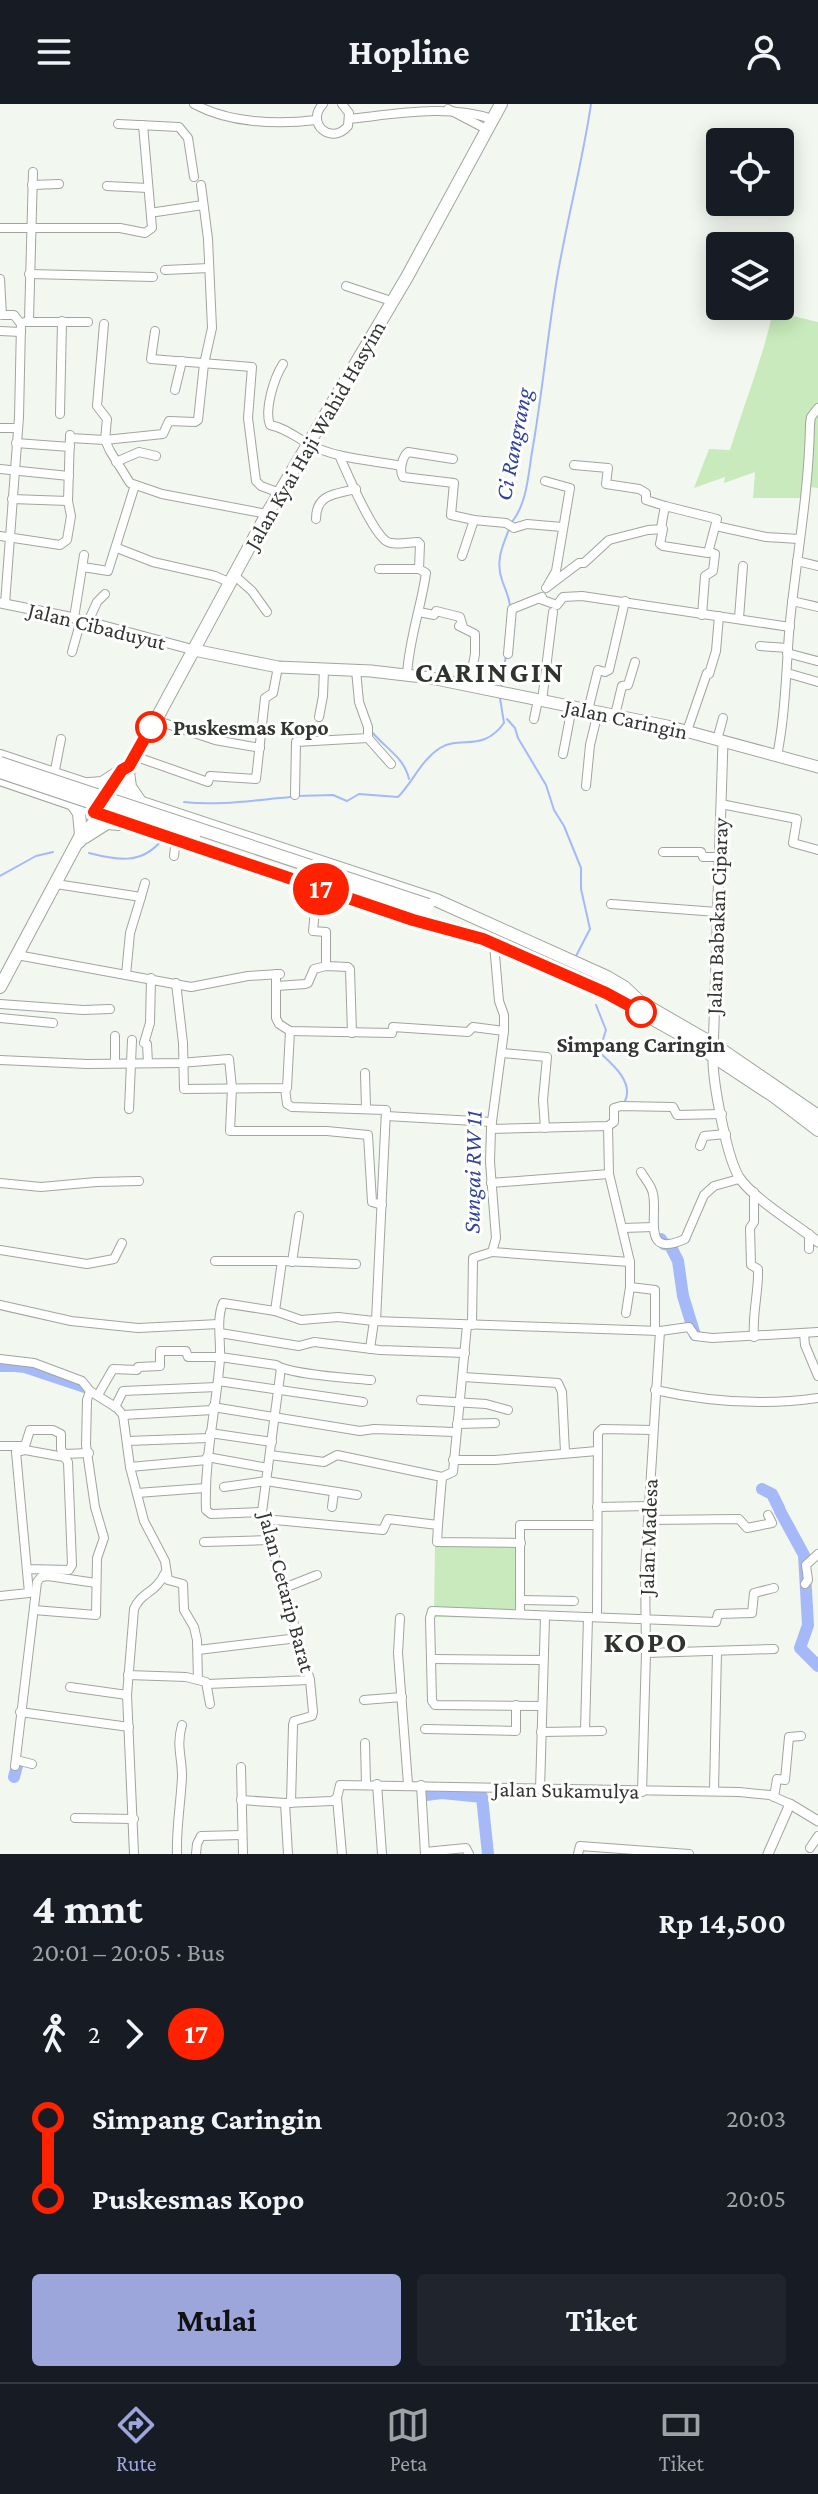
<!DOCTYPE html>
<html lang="id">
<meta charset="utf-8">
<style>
body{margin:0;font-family:"Crimson Pro",serif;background:#20242c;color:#f1f3f6;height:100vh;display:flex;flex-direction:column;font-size:30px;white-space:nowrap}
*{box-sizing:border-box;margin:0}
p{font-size:26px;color:#9ea1a6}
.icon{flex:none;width:44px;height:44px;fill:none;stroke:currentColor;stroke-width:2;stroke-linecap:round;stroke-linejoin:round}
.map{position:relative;height:1750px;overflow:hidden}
.sheet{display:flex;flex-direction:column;background:#171b24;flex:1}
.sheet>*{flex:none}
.badge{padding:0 16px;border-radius:26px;font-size:28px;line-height:52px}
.tools{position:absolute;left:706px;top:24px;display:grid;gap:16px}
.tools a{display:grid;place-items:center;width:88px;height:88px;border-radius:8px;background:#171b24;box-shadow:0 4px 20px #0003;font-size:40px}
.map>.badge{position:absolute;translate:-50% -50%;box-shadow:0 0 0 4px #fff}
.legs{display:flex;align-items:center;gap:12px;height:88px;padding:0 32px;font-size:26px}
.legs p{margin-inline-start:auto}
.headline{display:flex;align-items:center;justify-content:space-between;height:136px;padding:0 32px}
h1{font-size:44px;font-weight:700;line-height:60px}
.cta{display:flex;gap:16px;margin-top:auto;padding:16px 32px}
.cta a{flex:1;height:92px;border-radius:8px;background:#9da6db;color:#111;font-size:32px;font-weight:700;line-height:92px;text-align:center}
.cta a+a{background:#20242c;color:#f1f3f6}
ul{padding:0 32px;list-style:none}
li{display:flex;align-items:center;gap:28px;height:80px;font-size:30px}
li i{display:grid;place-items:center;width:12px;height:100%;margin:0 10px;background:currentColor}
li i::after{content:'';width:20px;height:20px;margin:-10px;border:6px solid;border-radius:50%;background:#171b24}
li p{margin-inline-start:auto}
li:first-child i{background:linear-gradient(#0000 50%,currentColor 0)}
li:last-child i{background:linear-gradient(currentColor 50%,#0000 0)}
header{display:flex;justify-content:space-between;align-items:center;height:104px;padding:0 32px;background:#171b24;font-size:36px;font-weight:700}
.tab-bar{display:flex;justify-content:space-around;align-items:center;height:112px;border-top:2px solid #363941;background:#171b24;font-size:22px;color:#9ea1a6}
.tab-bar a{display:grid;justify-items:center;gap:4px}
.tab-bar .current{color:#9da6db}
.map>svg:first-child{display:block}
.green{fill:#c8eabc}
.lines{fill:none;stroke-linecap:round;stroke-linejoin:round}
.stream{stroke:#a5b9f9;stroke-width:2}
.river{stroke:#a5b9f9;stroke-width:12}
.minor-casing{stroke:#a0a69e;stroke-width:10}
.tertiary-casing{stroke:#a0a69e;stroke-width:11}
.secondary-casing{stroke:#a0a69e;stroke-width:13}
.primary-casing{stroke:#a0a69e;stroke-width:14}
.trunk-casing{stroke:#a0a69e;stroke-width:14}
.minor{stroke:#fff;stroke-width:8}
.tertiary{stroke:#fff;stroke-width:9}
.secondary{stroke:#fff;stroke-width:11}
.primary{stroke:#fff;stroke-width:12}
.trunk{stroke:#fff;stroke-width:12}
.trunk-bridge-casing{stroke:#a0a69e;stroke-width:14;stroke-linecap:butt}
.trunk-bridge{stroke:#fff;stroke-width:12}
.line-1-casing{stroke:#fff;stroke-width:18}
.line-1{stroke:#f20;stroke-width:12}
.stop-1-dot{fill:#fff;stroke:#f20;stroke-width:4}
.labels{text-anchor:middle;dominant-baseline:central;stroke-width:6;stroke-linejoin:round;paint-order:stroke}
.street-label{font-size:22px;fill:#333532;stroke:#fff}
.stop-label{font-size:22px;font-weight:bold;fill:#333532;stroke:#fff;text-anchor:start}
.water-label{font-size:24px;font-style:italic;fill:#32439d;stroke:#fff}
.district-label{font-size:30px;font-weight:bold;letter-spacing:2px;fill:#30342e;stroke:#fff}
</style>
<header><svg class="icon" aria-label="menu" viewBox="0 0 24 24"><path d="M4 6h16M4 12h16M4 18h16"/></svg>Hopline<svg class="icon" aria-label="person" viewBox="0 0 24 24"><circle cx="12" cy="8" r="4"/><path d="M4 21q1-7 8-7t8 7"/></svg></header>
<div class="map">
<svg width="818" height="1750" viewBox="0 0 818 1750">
<rect width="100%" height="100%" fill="#f2f8f0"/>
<g class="green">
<path d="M773 207 818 218V384L803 382 802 394H753L755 368 724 379 725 373 694 384 709 345 730 346C744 300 763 254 773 207Z"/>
<polygon points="435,1440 521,1441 520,1514 434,1513"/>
</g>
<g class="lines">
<g class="stream">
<path d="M512 418C527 399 528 372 532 348 542 292 547 236 556 180 566 119 582 61 591 0"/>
<path d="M510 423C503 440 495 457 502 476 505 485 508 490 510 501"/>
<polyline points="501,584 506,551"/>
<polyline points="507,615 515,624 518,634 546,681 554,706 564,722 581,764 581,785 590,825 576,852"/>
<path d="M372 628C385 644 404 653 409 675"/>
<path d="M297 692 333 691 347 697 359 690 398 693C413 678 421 656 440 644 462 631 482 649 504 619L500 594"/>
<path d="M184 698C218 702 255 696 291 693"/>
<path d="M89 749C116 756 141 761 161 737"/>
<polyline points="0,772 36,752 53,748"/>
<path d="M596 901 606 926 599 948C612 960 634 978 625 997"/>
</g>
<g class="river">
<polyline points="661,1135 664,1140 670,1141 678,1157 683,1192 695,1231"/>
<polyline points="0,1262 13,1262"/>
<polyline points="15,1262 25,1263 85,1283"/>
<polyline points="762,1385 772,1390 779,1404"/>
<polyline points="780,1407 804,1451 808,1521 800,1544 818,1562"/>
<polyline points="14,1673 18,1658"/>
<polyline points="426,1691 442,1689 482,1693 488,1750"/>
</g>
<g class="minor-casing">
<g id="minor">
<path d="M194 0C229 19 277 21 316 16"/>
<path d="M323 0C305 19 331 42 348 22L349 9 342 0"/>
<polyline points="448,5 486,25"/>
<path d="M349 15C396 10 448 0 492 15"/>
<polyline points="118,20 179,23 188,34 194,73"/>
<polyline points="32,81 59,80"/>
<polyline points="107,82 148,84"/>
<polyline points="156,108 203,101"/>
<polyline points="0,124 120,124 145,129 152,124 143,21"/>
<polyline points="165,166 209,164"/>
<polyline points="29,170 153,173"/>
<polyline points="0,175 2,211 14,211 21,220"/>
<polyline points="346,182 391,197"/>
<polyline points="29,216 33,68"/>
<polyline points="25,218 88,218"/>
<polyline points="104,220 97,302 107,315 105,336 110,347 130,379 162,390 267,410"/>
<polyline points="0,227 21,228"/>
<polyline points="155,227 151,255 252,263 248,314 256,377 261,382 280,389"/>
<path d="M283 260C274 274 264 306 270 321 288 325 293 332 309 340 336 355 371 356 401 362"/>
<polyline points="175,286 182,257"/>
<polyline points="60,310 62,217"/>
<polyline points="0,324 17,324"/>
<polyline points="70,334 105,336 163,330 169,317 195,318 198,316 204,260 212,224 208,135 201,81"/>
<polyline points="16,339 70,343"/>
<path d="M339 351C347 369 371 426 386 437 393 442 409 438 418 438L420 440 419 465 426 469C421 504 409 535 407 571"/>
<path d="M453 355 408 348C402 353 399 367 403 373L454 379 451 411 474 416 462 452"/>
<polyline points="116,358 139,348 156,352"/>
<polyline points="574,361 608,364 606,380 639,385 646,389 646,396 665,402"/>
<polyline points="0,365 69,372"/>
<polyline points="545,377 570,384 556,467 548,481"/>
<polyline points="12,395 68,397"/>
<path d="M316 415C316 390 335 390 356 385"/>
<polyline points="474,416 506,419 514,424 527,420 562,423"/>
<polyline points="716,422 766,433 799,435"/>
<polyline points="0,432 60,441 67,436 71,412 68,397 70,331"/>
<polyline points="117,444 153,458 215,472 231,479"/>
<polyline points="797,457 818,462"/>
<polyline points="83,463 108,467 135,381"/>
<polyline points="379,465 419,465"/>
<polyline points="235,472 252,487 267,508"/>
<polyline points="546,484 579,459 584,459 609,436 648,426 663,425 660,440 663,442 708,449 717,415 665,402 661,424"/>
<polyline points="540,495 557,501 563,493 582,492 790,523"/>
<polyline points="792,497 818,503"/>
<polyline points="5,500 19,313 21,220"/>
<polyline points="419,508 434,511 436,507 460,513 463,523 459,522 475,530 475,550 469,582"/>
<polyline points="702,511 705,472 713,467 715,450 710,448"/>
<polyline points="74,514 84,451"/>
<polyline points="739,514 743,462"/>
<polyline points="88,518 97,498 105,490"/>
<polyline points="760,542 788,544"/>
<polyline points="72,548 81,516"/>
<polyline points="787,549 817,557"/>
<polyline points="508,550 512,505 542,493"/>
<polyline points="787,569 818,578"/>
<polyline points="542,597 553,508"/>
<polyline points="588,606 598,566 605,568 609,566 625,497"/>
<polyline points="615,611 622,582 628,581 635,558"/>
<polyline points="319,613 323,592 324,565"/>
<polyline points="534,615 538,596"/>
<polyline points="155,616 215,636 260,644"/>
<polyline points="687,627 707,569 709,570 716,547 719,512"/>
<polyline points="368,634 391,660"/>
<polyline points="717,636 723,614"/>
<polyline points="563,650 572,603"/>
<polyline points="134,652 208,678 210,672 256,675 265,594 273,589 278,563"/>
<path d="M777 652C786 607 786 562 790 517 797 451 809 386 810 320L811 313 818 304"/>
<polyline points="54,671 61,635"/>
<polyline points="586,682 590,641 598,608"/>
<polyline points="295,691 296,638 368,634 368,623 359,598 356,566"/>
<polyline points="721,700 797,715 793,739 818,746"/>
<polyline points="663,748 701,748 703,753 719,753"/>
<polyline points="174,752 176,734"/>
<polyline points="56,780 141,793 130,829 126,871"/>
<polyline points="317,783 313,827 326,828 326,862"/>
<polyline points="141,793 145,779"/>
<polyline points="611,800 717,808"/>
<polyline points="17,851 191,883 248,872 280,870"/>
<polyline points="276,870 276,914 279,920 290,927 392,929 393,923 468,928 473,923 504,927"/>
<polyline points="176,879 183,939 184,985 287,984 290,927"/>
<polyline points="277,882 305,880 308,879 314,865 326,862 348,863 350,865 352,929"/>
<polyline points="0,900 83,906 110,905"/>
<polyline points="0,914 53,919"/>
<polyline points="502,949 547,953 543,996 545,1024"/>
<polyline points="0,956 87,960 180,959 229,955 232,984 230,1027 327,1027 368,1031 372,1098 382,1101"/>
<polyline points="115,959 115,932"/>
<polyline points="148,959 147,940 144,939 150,919 151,874"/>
<polyline points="365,969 366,1004"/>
<polyline points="285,984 287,1000 292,1003 386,1006 376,1217"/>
<polyline points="129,1005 132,936"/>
<polyline points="386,1012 492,1018"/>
<polyline points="608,1022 609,1070 630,1158 630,1183 626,1209"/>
<polyline points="491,1025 608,1022 614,1018 614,1004 621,1002 673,1003 677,1011 722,1010"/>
<polyline points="700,1042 704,1032 726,1030"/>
<path d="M641 1068C645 1075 652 1082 653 1090 658 1112 641 1155 685 1135L704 1091 714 1082 739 1075"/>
<polyline points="0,1079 41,1083 96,1078 139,1077"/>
<polyline points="491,1079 609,1070"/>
<path d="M754 1088V1118L750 1124 751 1161 758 1165C759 1187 752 1209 754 1233"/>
<polyline points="623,1124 653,1123"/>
<polyline points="809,1130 809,1145"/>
<polyline points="0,1146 87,1160 114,1155 122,1139"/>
<polyline points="492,1148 630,1158"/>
<polyline points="215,1157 282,1157"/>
<polyline points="292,1158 299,1112"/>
<polyline points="630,1183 655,1186 655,1227"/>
<polyline points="0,1201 71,1217 138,1224 219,1220"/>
<polyline points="275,1207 282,1157 356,1160"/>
<polyline points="472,1221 473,1154 492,1148 496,1134 490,1058 491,1025 504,927 504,911 499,897 494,840"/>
<polyline points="220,1229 299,1242 314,1238 380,1246 465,1249"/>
<polyline points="804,1229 805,1241 818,1272"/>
<polyline points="370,1245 374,1217"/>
<polyline points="0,1255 34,1259 82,1277 90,1287 117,1304 123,1311 130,1363 144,1417 165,1457 168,1476 183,1480 184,1506 194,1523 197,1536 198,1576"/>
<polyline points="281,1264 262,1408 310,1576 313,1608 312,1612 294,1617 293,1621 291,1699"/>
<polyline points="463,1273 558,1279 562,1288 565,1348"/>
<polyline points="218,1277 363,1298"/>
<path d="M655 1286C709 1298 763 1302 818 1294"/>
<path d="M98 1291 113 1265 137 1266 138 1263 160 1262V1247H186L188 1253H220L276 1261C291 1271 350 1274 371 1276"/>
<polyline points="421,1296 486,1300 508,1306"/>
<polyline points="115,1303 123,1287 217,1283"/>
<polyline points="213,1303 360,1327 374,1325 455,1328"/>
<polyline points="123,1311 213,1306"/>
<polyline points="457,1320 495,1319"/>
<polyline points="210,1329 272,1338"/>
<polyline points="127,1337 209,1334"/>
<polyline points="0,1342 25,1342 30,1326 53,1326 61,1330 61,1345 64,1350 89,1349"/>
<polyline points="270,1351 324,1358 337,1351 442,1373 453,1368 467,1221"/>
<polyline points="207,1353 268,1364"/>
<polyline points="453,1356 495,1356 597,1347"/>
<polyline points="130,1363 207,1356"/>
<polyline points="224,1383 266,1377 357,1391"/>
<polyline points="137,1389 205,1384"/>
<polyline points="332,1403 334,1388"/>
<polyline points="597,1403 649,1402"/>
<path d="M262 1408 211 1410 206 1406C204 1355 216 1306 220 1255 221 1237 216 1215 223 1199L275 1207 301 1216 338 1213 374 1217 660 1227 689 1223 695 1232 712 1234 818 1228"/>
<polyline points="264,1415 383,1426 388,1415 438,1421 437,1438 521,1439"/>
<polyline points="649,1416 739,1415 747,1424 772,1419 768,1411"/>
<polyline points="438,1421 442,1373"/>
<polyline points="204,1438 270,1436"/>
<polyline points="805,1480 808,1476 806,1461 818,1450"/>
<polyline points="284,1484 317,1471"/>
<polyline points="0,1492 29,1489 16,1348 25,1346 64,1353 68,1358 72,1461 69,1466 27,1465"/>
<polyline points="521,1496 574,1497"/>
<polyline points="34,1506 96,1511 97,1454 104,1434 95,1403 86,1341 87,1296 90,1287"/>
<polyline points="520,1509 520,1421 597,1421"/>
<polyline points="597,1513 598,1329 602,1325 653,1326"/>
<polyline points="400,1514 398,1549 408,1680"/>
<polyline points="198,1546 298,1534"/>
<polyline points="646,1549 774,1545"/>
<polyline points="432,1555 543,1556"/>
<polyline points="128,1571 186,1573 206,1578 210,1600"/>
<polyline points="207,1580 310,1576"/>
<polyline points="70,1583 127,1591"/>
<polyline points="364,1596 402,1593"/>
<polyline points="542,1602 435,1601 432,1597 430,1514 432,1507 716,1518 718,1510 752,1509 754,1489 774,1484"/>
<polyline points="20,1608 129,1623"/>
<polyline points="425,1625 516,1627 516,1601"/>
<polyline points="585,1627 588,1513"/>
<polyline points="541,1628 602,1627"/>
<polyline points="365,1639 366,1680"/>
<polyline points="16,1656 32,1660"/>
<polyline points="15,1662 37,1478 41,1473 48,1472 96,1479"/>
<polyline points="241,1663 243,1750"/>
<polyline points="377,1680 382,1750"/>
<polyline points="421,1681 425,1750"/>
<polyline points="540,1686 545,1514"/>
<polyline points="714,1687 717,1547"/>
<polyline points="642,1688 646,1549 645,1465 660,1227"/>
<polyline points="774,1693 777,1675 785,1676 789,1633 801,1632"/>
<polyline points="337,1694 342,1750"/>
<polyline points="241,1696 285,1699 332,1697 337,1694 340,1681 739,1688 770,1691 790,1700"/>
<polyline points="285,1699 288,1750"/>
<polyline points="75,1714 134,1715"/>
<polyline points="810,1744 818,1732"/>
<polyline points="425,1748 466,1744 469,1750"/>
<path d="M134 1750 127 1591 134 1505C141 1488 156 1489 165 1469"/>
<path d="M177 1750C176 1724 181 1698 182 1672 182 1652 176 1642 182 1621"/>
<polyline points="196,1750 197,1740 201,1732 242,1731"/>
<polyline points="578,1750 580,1742 689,1750"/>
</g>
</g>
<g class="tertiary-casing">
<g id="tertiary">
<polyline points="0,499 74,514 194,546"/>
<path d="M723 637 713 951C712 975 727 1058 741 1076 757 1097 796 1120 818 1138"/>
<polyline points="768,1750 790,1700 818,1717"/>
</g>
</g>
<g class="secondary-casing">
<polyline id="secondary" points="194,546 278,563 371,567 431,574 667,622 818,663"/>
</g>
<g class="primary-casing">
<g id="primary">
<polyline points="79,738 118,686 267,410 407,173 501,0"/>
<polyline points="0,883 81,731"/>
</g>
</g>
<g class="trunk-casing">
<g id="trunk">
<polyline points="0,652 436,796 607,873 624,883 640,898"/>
<polyline points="128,668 130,683 141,699"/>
<polyline points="0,675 413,816 483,835 527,853 606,889 678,929 775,993 818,1026"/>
<polyline points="89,680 102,679 122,666"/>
<polyline points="72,699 79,709 81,731"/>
<polyline points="85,733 107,719 119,720"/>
<polyline points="635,895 713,940 818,1012"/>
</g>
</g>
<use href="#minor" class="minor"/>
<use href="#tertiary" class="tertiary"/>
<use href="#secondary" class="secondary"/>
<use href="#primary" class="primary"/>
<use href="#trunk" class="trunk"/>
<g class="trunk-bridge-casing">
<g id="trunk-bridge">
<polyline points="0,659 428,801"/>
<polyline points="0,668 194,733"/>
<polyline points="326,776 425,810"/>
</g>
</g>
<use href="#trunk-bridge" class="trunk-bridge"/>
</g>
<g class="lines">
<g class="line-1-casing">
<polyline id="line-1" points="151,623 129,662 122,666 94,708 413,816 483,835 606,889 641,908"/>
</g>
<use href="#line-1" class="line-1"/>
</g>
<g class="stop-1-dot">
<circle cx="151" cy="623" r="14"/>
<circle cx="641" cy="908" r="14"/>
</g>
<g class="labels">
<g class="street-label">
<text transform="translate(315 331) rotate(-60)">Jalan Kyai Haji Wahid Hasyim</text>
<text transform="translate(97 522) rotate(14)">Jalan Cibaduyut</text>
<text transform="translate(626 615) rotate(12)">Jalan Caringin</text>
<text transform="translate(717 812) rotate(-88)">Jalan Babakan Ciparay</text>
<text transform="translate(648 1433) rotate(-88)">Jalan Madesa</text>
<text transform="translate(287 1488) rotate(75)">Jalan Cetarip Barat</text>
<text transform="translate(566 1686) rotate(1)">Jalan Sukamulya</text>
</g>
<g class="stop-label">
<text x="173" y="623">Puskesmas Kopo</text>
<text x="641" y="940" text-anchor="middle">Simpang Caringin</text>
</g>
<g class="water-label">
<text transform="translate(513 340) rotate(-79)">Ci Rangrang</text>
<text transform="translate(472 1068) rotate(-89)">Sungai RW 11</text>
</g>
<g class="district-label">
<text x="490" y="567">CARINGIN</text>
<text x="646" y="1537">KOPO</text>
</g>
</g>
</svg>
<div class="tools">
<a><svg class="icon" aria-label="locate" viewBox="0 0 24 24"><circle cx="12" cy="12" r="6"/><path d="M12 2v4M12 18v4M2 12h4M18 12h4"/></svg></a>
<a><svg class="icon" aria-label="layers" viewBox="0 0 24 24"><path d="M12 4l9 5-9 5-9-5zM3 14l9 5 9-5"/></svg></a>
</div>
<b class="badge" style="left:321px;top:785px;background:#f20;color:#fff">17</b>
</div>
<section class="sheet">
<div class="headline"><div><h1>4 mnt</h1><p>20:01 – 20:05 · Bus</p></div><b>Rp 14,500</b></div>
<div class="legs"><svg class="icon" aria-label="walk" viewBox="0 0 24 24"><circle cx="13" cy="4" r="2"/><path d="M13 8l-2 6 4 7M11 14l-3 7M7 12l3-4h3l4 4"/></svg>2<svg class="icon" aria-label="forward" viewBox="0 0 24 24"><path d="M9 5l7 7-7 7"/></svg><b class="badge" style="background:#f20;color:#fff">17</b></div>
<ul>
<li><i style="color:#f20"></i><b>Simpang Caringin</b><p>20:03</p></li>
<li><i style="color:#f20"></i><b>Puskesmas Kopo</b><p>20:05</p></li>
</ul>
<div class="cta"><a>Mulai</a><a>Tiket</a></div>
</section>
<nav class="tab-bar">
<a class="current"><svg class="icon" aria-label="directions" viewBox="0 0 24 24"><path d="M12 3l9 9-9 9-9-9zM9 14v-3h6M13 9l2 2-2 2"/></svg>Rute</a>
<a><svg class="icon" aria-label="map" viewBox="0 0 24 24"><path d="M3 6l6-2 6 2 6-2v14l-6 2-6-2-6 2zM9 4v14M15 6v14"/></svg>Peta</a>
<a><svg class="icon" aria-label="tickets" viewBox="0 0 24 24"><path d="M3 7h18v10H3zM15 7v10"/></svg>Tiket</a>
</nav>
